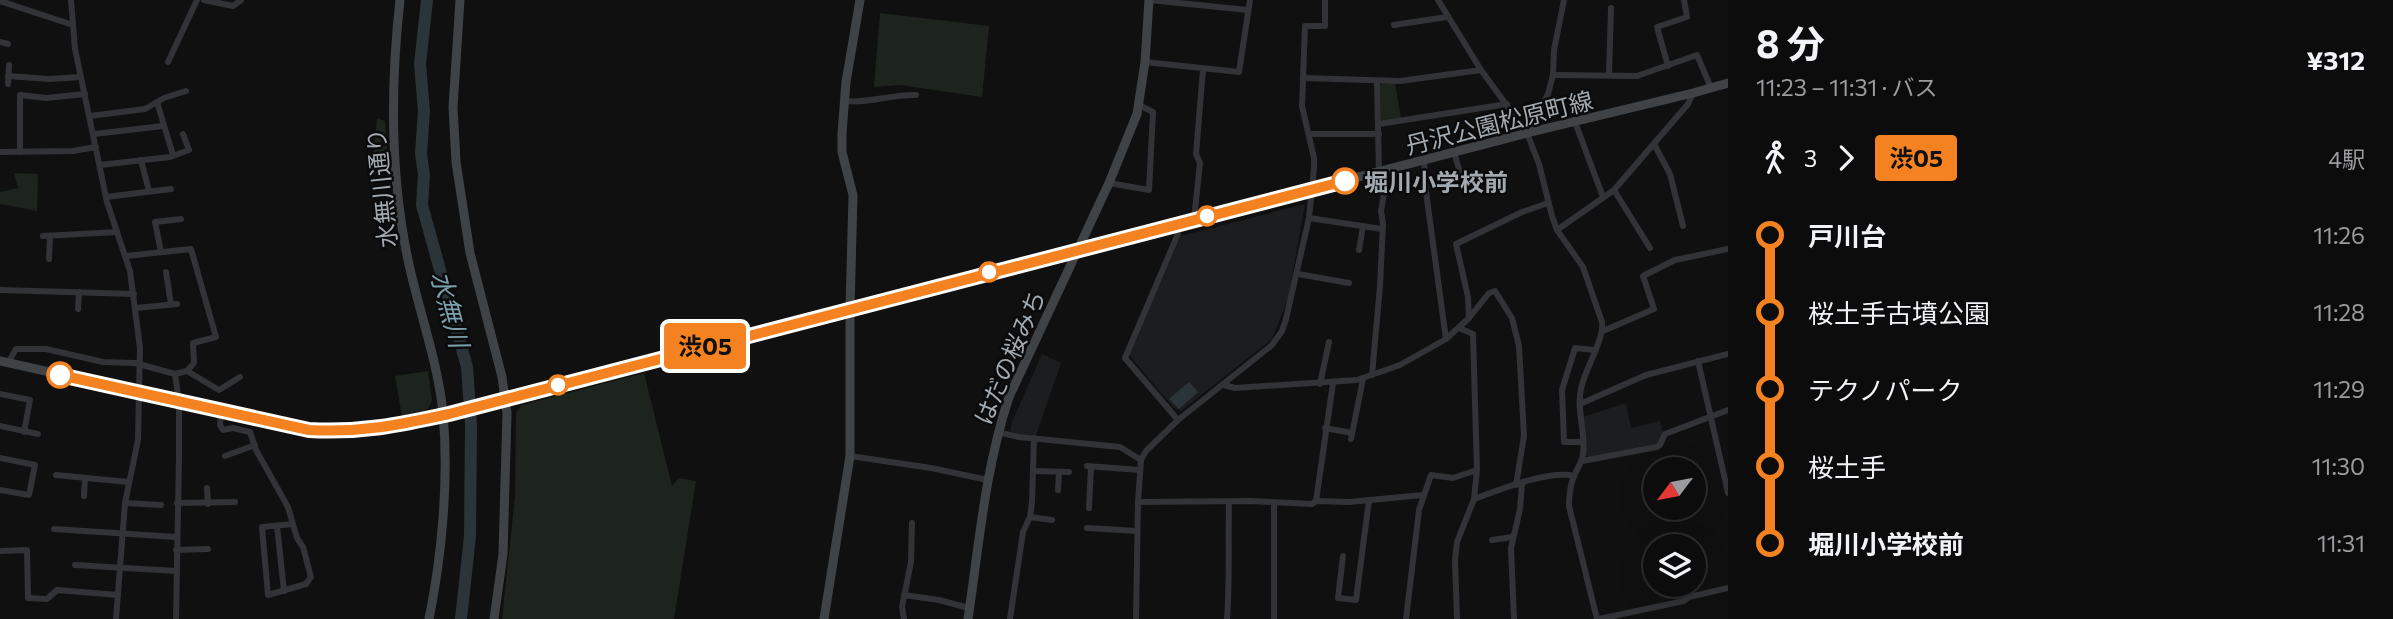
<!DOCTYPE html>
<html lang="ja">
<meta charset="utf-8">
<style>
body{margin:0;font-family:Commissioner,"Noto Sans JP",sans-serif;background:#151516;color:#f1f3f6;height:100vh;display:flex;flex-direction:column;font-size:26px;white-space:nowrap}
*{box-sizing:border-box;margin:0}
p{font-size:23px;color:#9a9b9d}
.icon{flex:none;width:38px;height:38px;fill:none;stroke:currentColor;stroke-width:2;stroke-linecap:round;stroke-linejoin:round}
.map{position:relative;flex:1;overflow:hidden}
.panel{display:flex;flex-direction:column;background:#0c0c0d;width:665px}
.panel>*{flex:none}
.badge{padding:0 14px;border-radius:5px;font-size:24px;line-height:46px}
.needle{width:46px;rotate:238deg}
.fabs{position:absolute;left:1643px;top:457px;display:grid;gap:14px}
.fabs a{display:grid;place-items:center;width:63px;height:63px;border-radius:50%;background:#0c0c0d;box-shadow:0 7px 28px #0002,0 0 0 2px #2c2c2e;font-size:35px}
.map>.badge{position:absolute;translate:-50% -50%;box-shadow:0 0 0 4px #fff}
.legs{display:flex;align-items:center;gap:10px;height:77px;padding:0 28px;font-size:23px}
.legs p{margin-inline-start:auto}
.summary{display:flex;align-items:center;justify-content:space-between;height:119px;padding:0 28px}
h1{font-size:38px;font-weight:700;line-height:52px}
ul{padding:0 28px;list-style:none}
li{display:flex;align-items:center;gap:24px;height:77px;font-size:26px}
li i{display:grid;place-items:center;width:10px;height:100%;margin:0 9px;background:currentColor}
li i::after{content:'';width:18px;height:18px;margin:-9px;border:5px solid;border-radius:50%;background:#0c0c0d}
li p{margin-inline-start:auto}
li:first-child i{background:linear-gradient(#0000 50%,currentColor 0)}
li:last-child i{background:linear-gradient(currentColor 50%,#0000 0)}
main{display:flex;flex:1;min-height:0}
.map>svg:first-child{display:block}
.built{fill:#1c1d1e}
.green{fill:#1d241d}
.water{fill:#2b3539}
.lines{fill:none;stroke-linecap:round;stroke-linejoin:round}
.river{stroke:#2b3539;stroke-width:12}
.street{stroke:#313336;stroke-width:6}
.secondary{stroke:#404346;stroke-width:9}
.line-1-casing{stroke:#fff;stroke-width:16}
.line-1{stroke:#f58220;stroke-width:10}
.stop-1-dot{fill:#fff;stroke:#f58220;stroke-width:3.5}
.labels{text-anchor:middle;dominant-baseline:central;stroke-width:5;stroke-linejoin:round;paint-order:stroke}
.street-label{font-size:24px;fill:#a2aab1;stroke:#0b0b0c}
.stop-label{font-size:24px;font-weight:bold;fill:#a2aab1;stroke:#0b0b0c;text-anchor:start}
.water-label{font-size:26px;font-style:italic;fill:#7b9fab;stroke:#0b0b0c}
</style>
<main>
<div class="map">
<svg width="1728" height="619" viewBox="0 0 1728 619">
<rect width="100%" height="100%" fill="#101011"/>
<g class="built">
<polygon points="1305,204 1288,299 1272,339 1181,411 1174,408 1129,355 1181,236"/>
<polygon points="1042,354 1061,363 1036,435 1016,434 1010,431 1012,422"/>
<polygon points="1626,403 1631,428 1660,421 1663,433 1659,444 1590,458 1586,456 1583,417"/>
</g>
<g class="green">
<polygon points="880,13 989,26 982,97 900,85 874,87"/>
<polygon points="1395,83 1401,118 1383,121 1381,119 1380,86 1382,84"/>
<polygon points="377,118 385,121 388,160 376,157 374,153"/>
<polygon points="14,173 38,174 37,211 0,204 0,192 18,188"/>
<polygon points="428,371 432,401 427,410 402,416 395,376"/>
<polygon points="644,373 672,486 679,478 696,481 674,619 502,619 515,496 516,413 522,405"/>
</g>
<polygon class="water" points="1189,382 1198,392 1179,409 1169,399"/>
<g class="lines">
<polyline class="river" points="427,0 420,64 424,111 421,154 424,175 422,205 467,367 471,425 470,536 461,619"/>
<g class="street">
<polyline points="71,0 75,49 107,202 130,271 140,348 138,440 125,503 116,619"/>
<polyline points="204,0 233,6 241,0"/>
<polyline points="1149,0 1248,10"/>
<path d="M1438 0 1481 70 1527 133 1539 164 1552 216 1557 230 1583 267 1602 322C1604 341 1585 368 1581 389 1576 410 1586 432 1583 454 1582 462 1578 467 1575 474 1570 484 1569 495 1569 506L1597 619"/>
<polyline points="0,1 73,25"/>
<polyline points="1394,25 1447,17"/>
<polyline points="0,42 8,44"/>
<polyline points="168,62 197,0"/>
<polyline points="1145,62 1239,72 1250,0"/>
<polyline points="1668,66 1657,27 1687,17 1684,0"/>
<polyline points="1553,75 1637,76 1697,55 1711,88"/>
<polyline points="1609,75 1611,8"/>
<polyline points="8,76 49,79 81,77"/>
<polyline points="1303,78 1400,81 1481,70"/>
<polyline points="8,84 9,65"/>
<path d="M844 101C869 104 891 94 916 95"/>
<polyline points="157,102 173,155"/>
<polyline points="90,116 145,109 164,98 186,91"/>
<polyline points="1575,122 1603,197"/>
<polyline points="1379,124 1507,104"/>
<polyline points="1527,133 1548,94 1553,75 1554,50 1564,0"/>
<polyline points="94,134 163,126"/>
<polyline points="1309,134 1379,134"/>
<polyline points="1654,144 1670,174 1683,226"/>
<polyline points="0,152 73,151 96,147"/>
<polyline points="20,152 20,95 46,98 85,94"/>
<polyline points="1454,152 1462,180"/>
<polyline points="141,160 149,191"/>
<polyline points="1424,160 1426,192 1446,339"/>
<polyline points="100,165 170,157 189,150 183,134"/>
<polyline points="1109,183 1149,190 1153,112 1139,105"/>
<polyline points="1614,190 1650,248"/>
<polyline points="106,197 171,189"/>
<polyline points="1309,218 1382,229"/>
<polyline points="1194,219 1200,163 1196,154 1203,70"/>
<polyline points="1176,224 1178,234 1125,358 1178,420"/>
<polyline points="1557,230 1614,190 1688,104 1693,93"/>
<polyline points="43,236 117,232"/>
<polyline points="1359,250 1363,226"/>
<polyline points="161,252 155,222 181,219"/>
<polyline points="49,259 50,236"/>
<polyline points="166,272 171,304"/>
<polyline points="1298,274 1349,283"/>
<polyline points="0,290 134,294"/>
<polyline points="136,308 177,304"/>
<polyline points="78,309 79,292"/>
<polyline points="1469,318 1468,297 1456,244 1522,212 1548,203"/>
<polyline points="1603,331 1654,309 1643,276 1675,260 1728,249"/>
<polyline points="1698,361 1728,493"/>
<polyline points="8,363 16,349 46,349 103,362 135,363 175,374 187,371 194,363 193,343 216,337 191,249 126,256"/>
<polyline points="187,371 219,390 240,377"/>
<polyline points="175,374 179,402 179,457 176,619"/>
<polyline points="1372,375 1380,286 1383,224 1381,211 1384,194 1379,172 1377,82"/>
<polyline points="1320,384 1329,342"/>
<polyline points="1224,385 1235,388 1357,380 1400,365 1446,339 1469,318 1489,293 1495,291 1512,318 1519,346 1524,436 1516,485"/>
<polyline points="0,394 30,400 24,432"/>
<polyline points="1580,404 1646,375 1728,354"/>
<polyline points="221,412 220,425 223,430 233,428 250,432 256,450 288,507 297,538 303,547 311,577 306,584 268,595 262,527 293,524"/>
<polyline points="0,426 38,434"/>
<polyline points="1325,428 1352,433"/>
<polyline points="997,432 1019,437 1120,447 1141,460"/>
<polyline points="1351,439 1363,379"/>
<polyline points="1583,442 1564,442 1562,390 1575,348 1594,350"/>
<polyline points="225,456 255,445"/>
<polyline points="850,456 931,468 988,480"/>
<polyline points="0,458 35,465 29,495 0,490"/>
<polyline points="1582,461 1657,447 1660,445 1665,434 1728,410"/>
<polyline points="1087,466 1140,470"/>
<polyline points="1033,471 1069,472"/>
<polyline points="56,475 128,482"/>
<polyline points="207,488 208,504"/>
<polyline points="1058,490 1059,472"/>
<polyline points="84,496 85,478"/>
<path d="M1474 499C1497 491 1550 469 1574 476"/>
<polyline points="1316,501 1333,383"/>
<polyline points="1138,502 1250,501 1312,504 1316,501 1349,502 1423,495"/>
<polyline points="125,503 161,505"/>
<polyline points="177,503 235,502"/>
<polyline points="1274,504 1274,619"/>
<polyline points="1089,508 1091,467"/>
<polyline points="1030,517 1052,520"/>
<polyline points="277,526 284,591"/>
<polyline points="1087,528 1137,531"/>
<polyline points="54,529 176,537"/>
<polyline points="1492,540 1512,537"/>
<polyline points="176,550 208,549"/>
<polyline points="0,551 27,550 28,598 47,599 57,590 118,595"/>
<polyline points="1343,556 1338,598 1356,600 1369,500"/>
<polyline points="75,565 176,571"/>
<polyline points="904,595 939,600 969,608"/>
<polyline points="904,619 902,607 911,562 912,523"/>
<polyline points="1010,619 1023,532 1030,517 1032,502 1034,438"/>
<polyline points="1136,619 1138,502 1141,460 1146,451 1178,420 1272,345 1282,331 1286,319 1309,218 1314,168 1314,158 1302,106 1305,26 1325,26 1325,0"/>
<path d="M1227 619C1230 580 1228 541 1229 502"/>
<polyline points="1406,619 1419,510 1431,475 1453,478 1477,470"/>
<polyline points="1457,619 1455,560 1457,542 1474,499 1477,470 1473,334 1459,328"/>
<polyline points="1514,619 1511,548 1520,509 1522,484"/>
<polyline points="1599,619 1684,601 1689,597 1728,588"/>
</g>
<g class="secondary">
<path d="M400 0C390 89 390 181 410 269 421 317 438 364 443 413 449 479 442 555 429 619"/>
<polyline points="460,0 453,107 456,162 470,253 502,377 507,413 503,554 494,619"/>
<path d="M0 361 309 430C362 433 398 425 449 414L1527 133 1693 93 1728 83"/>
<polyline points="824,619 850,456 850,309 853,195 842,152 842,133 846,82 860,0"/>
<path d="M968 619C979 545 985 469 1009 397L1109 183 1137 114 1145 62 1149 0"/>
</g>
</g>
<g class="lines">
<g class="line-1-casing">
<path id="line-1" d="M60 375 309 430C360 433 399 425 449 414L1345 181"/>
</g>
<use href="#line-1" class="line-1"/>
</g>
<g class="stop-1-dot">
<circle cx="1345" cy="181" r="12"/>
<circle cx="1207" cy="216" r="9"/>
<circle cx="989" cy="272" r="9"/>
<circle cx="60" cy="375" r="12"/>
<circle cx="558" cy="385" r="9"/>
</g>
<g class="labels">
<g class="street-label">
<text transform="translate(1499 122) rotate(-14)">丹沢公園松原町線</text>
<text transform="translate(381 188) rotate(-96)">水無川通り</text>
<text transform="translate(1009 357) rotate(-67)">はだの桜みち</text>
</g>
<g class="stop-label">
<text x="1364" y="181">堀川小学校前</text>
</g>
<g class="water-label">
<text transform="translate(451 309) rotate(75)">水無川</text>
</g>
</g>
</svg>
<div class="fabs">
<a><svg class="needle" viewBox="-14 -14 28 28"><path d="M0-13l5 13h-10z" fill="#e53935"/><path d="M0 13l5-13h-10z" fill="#9a9b9d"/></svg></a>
<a><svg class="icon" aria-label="layers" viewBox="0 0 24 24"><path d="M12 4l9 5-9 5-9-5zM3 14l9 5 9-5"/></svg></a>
</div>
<b class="badge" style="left:705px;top:346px;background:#f58220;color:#111">渋05</b>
</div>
<section class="panel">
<div class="summary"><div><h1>8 分</h1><p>11:23 – 11:31 · バス</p></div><b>¥312</b></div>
<div class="legs"><svg class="icon" aria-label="walk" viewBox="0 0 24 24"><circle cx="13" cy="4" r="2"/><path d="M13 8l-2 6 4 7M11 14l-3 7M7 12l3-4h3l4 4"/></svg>3<svg class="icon" aria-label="forward" viewBox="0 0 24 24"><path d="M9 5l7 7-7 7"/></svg><b class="badge" style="background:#f58220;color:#111">渋05</b><p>4駅</p></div>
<ul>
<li><i style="color:#f58220"></i><b>戸川台</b><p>11:26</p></li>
<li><i style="color:#f58220"></i><span>桜土手古墳公園</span><p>11:28</p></li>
<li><i style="color:#f58220"></i><span>テクノパーク</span><p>11:29</p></li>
<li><i style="color:#f58220"></i><span>桜土手</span><p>11:30</p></li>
<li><i style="color:#f58220"></i><b>堀川小学校前</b><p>11:31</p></li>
</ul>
</section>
</main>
